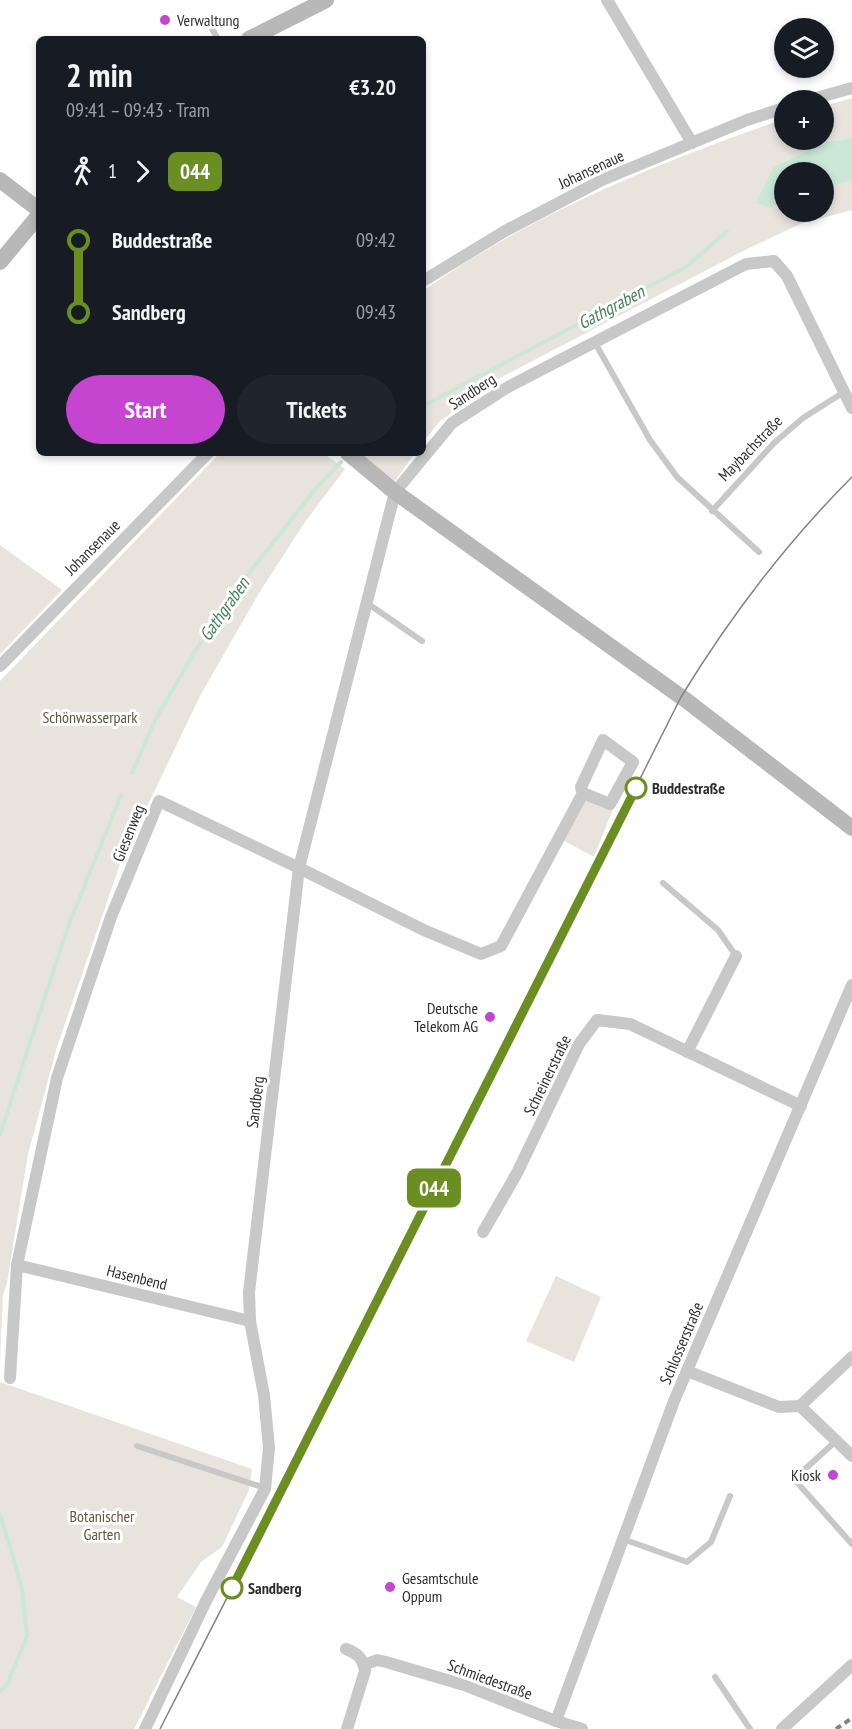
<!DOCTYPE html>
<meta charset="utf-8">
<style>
body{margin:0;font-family:"PT Sans Narrow",sans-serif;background:#20242c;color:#f1f3f6;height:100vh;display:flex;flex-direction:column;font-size:22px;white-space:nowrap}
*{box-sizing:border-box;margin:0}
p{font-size:20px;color:#9ea1a6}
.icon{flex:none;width:33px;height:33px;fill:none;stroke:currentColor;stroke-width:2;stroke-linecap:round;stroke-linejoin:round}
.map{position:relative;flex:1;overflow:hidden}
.drawer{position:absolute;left:36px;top:36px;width:390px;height:420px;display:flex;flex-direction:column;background:#171b24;border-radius:9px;box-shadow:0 3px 9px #0003}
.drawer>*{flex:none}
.badge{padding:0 12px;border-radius:9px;font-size:21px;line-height:39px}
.controls{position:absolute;left:774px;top:18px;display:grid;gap:12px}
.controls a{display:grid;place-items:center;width:60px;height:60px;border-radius:50%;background:#171b24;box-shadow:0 3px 9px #0003;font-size:30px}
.map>.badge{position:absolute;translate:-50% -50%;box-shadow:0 0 0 3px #fff}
.legs{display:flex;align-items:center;gap:9px;height:66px;padding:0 30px;font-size:20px}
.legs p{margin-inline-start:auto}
.summary{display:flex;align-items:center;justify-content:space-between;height:102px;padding:0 30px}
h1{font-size:33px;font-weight:600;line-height:45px}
.cta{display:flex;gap:12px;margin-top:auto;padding:12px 30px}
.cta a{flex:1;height:69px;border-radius:36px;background:#c645d0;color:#fff;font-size:24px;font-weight:600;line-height:69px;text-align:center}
.cta a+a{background:#20242c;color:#f1f3f6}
ul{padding:0 30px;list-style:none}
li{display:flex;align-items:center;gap:21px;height:72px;font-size:22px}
li i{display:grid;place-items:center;width:9px;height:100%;margin:0 8px;background:currentColor}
li i::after{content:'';width:15px;height:15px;margin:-8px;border:4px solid;border-radius:50%;background:#171b24}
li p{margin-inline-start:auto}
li:first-child i{background:linear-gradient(#0000 50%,currentColor 0)}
li:last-child i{background:linear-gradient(currentColor 50%,#0000 0)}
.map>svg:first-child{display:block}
.green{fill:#e9e3dd}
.water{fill:#cbe7d6}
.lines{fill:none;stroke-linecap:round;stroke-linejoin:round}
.stream{stroke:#cbe7d6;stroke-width:4}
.service{stroke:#c8c8c8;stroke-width:6}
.minor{stroke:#c8c8c8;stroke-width:12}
.secondary{stroke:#b8b8b8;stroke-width:16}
.tram{stroke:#838383;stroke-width:1.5}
.rail{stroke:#838383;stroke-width:4;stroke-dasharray:6 4.5;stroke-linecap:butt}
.line-1-casing{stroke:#fff;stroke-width:14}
.line-1{stroke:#6b8e23;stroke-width:9}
.poi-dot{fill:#c645d0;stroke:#fff;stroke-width:2}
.stop-1-dot{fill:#fff;stroke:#6b8e23;stroke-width:3}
.labels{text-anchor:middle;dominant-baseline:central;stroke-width:6;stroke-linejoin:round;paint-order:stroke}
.poi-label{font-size:16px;fill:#2e2e2e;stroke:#fff;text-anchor:start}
.street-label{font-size:16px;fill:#2e2e2e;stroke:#fff}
.park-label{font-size:16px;fill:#645441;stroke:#fff}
.stop-label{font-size:16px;font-weight:bold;fill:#2e2e2e;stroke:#fff;text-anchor:start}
.water-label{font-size:18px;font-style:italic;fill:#43805b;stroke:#fff}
</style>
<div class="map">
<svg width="852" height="1729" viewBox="0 0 852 1729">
<rect width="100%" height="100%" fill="#fff"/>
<g class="green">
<path d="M852 98V138L827 142 774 166 771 208 784 200V212H824V188L852 181V210L800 224 747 249 500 378 440 421 423 442V291C533 213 658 163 784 119V140H824V106Z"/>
<polygon points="220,453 323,453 345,469 305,522 259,593 200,696 121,861 57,1047 28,1154 7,1283 3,1295 0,1362 0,681"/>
<polygon points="359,453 415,453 395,481"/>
<polygon points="0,545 62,590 0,654"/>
<polygon points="583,798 613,809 594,857 561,839"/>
<polygon points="556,1276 601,1297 574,1362 526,1341"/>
<polygon points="0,1382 252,1469 249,1490 222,1547 201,1562 177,1597 196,1607 134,1729 0,1729"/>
</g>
<polygon class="water" points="852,138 852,181 824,188 824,172 784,172 784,200 771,208 756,203 774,166 827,142"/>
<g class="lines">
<g class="stream">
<polyline points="423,406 686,267 727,231"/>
<polyline points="132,773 156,718 219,611 317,487 341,462"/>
<polyline points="0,1135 67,929 121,795"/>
<polyline points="0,1514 22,1588 27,1636 7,1685 0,1691"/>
</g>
<g class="service">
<polyline points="211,27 218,39"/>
<polyline points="594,341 650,440 677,477 759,552"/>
<polyline points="712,511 774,443 803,418 844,392"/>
<polyline points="367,603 422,641"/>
<polyline points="663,883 718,930 736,956"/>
<polyline points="836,1441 794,1479 852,1544"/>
<polyline points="137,1446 265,1488"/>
<polyline points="623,1539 687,1562 711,1542 730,1496"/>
<polyline points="715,1677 750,1729"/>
</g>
<g class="minor">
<polyline points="607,0 692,143"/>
<polyline points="809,100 852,88"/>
<polyline points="423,281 505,231 602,180 747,120 784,108"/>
<polyline points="0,666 208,453"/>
<polygon points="603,740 633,762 610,804 583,793 581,787"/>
<polyline points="687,1052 736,956"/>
<polyline points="483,1232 517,1173 579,1044 597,1020 630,1024 801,1106"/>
<polyline points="17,1265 250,1321"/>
<polyline points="687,1371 779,1407 800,1406 852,1456"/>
<polyline points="10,1378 17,1265 57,1078 111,917 159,801 299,868 426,931 481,954 501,946 583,793"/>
<polyline points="800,1406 852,1357"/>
<path d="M346 1649C357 1653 363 1658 365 1671L347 1729"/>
<polyline points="364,1665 377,1660 386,1662 464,1685 556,1721 582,1729"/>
<polyline points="556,1721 674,1401 852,985"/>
<polyline points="145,1729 206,1601 265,1489 269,1448 264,1395 250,1321 249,1292 299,868 395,492 452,423 508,387 746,264 774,261 787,276 852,408"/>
<polyline points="782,1729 852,1665"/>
</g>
<g class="secondary">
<polyline points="249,39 326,0"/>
<polyline points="0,180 39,210"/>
<polyline points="0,262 39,215"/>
<polyline points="348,453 395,492 687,701 852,828"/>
</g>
<path class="tram" d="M160 1729 351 1355 681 697C730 617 785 544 852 477"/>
<polyline class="rail" points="836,1729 852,1718"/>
</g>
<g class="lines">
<g class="line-1-casing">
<polyline id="line-1" points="232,1588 636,788"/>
</g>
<use href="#line-1" class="line-1"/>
</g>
<g class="poi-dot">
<circle cx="165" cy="20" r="6"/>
<circle cx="490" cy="1017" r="6"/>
<circle cx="833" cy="1475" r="6"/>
<circle cx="390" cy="1587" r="6"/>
</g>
<g class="stop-1-dot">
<circle cx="636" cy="788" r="10"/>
<circle cx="232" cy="1588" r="10"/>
</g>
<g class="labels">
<g class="poi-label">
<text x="177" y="20">Verwaltung</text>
<text x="478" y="1008" text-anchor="end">Deutsche<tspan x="478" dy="18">Telekom AG</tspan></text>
<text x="821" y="1475" text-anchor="end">Kiosk</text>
<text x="402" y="1578">Gesamtschule<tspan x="402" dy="18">Oppum</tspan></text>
</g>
<g class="street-label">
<text transform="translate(591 169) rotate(-25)">Johansenaue</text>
<text transform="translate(472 391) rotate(-33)">Sandberg</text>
<text transform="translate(750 448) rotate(-46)">Maybachstraße</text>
<text transform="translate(92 547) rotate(-45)">Johansenaue</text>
<text transform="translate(128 833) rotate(-68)">Giesenweg</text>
<text transform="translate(547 1075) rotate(-64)">Schreinerstraße</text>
<text transform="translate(255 1102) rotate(-83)">Sandberg</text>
<text transform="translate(137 1277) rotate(14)">Hasenbend</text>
<text transform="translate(681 1343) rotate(-67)">Schlosserstraße</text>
<text transform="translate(490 1679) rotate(20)">Schmiedestraße</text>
</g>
<g class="park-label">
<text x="90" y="717">Schönwasserpark</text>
<text x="102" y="1516">Botanischer<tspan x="102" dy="18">Garten</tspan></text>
</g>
<g class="stop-label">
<text x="652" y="788">Buddestraße</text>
<text x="248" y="1588">Sandberg</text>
</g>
<g class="water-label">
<text transform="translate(611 307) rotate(-28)">Gathgraben</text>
<text transform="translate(224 609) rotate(-55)">Gathgraben</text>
</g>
</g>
</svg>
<div class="controls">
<a><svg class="icon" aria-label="layers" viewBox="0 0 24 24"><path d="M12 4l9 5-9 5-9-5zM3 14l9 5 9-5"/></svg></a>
<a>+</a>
<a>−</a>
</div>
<b class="badge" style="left:434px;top:1188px;background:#6b8e23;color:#fff">044</b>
<section class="drawer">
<div class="summary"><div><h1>2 min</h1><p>09:41 – 09:43 · Tram</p></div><b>€3.20</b></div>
<div class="legs"><svg class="icon" aria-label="walk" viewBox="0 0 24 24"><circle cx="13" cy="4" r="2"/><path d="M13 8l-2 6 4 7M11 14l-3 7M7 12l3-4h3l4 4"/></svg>1<svg class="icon" aria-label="forward" viewBox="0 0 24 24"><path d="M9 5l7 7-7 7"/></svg><b class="badge" style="background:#6b8e23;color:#fff">044</b></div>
<ul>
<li><i style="color:#6b8e23"></i><b>Buddestraße</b><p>09:42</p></li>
<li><i style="color:#6b8e23"></i><b>Sandberg</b><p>09:43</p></li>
</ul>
<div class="cta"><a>Start</a><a>Tickets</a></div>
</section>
</div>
